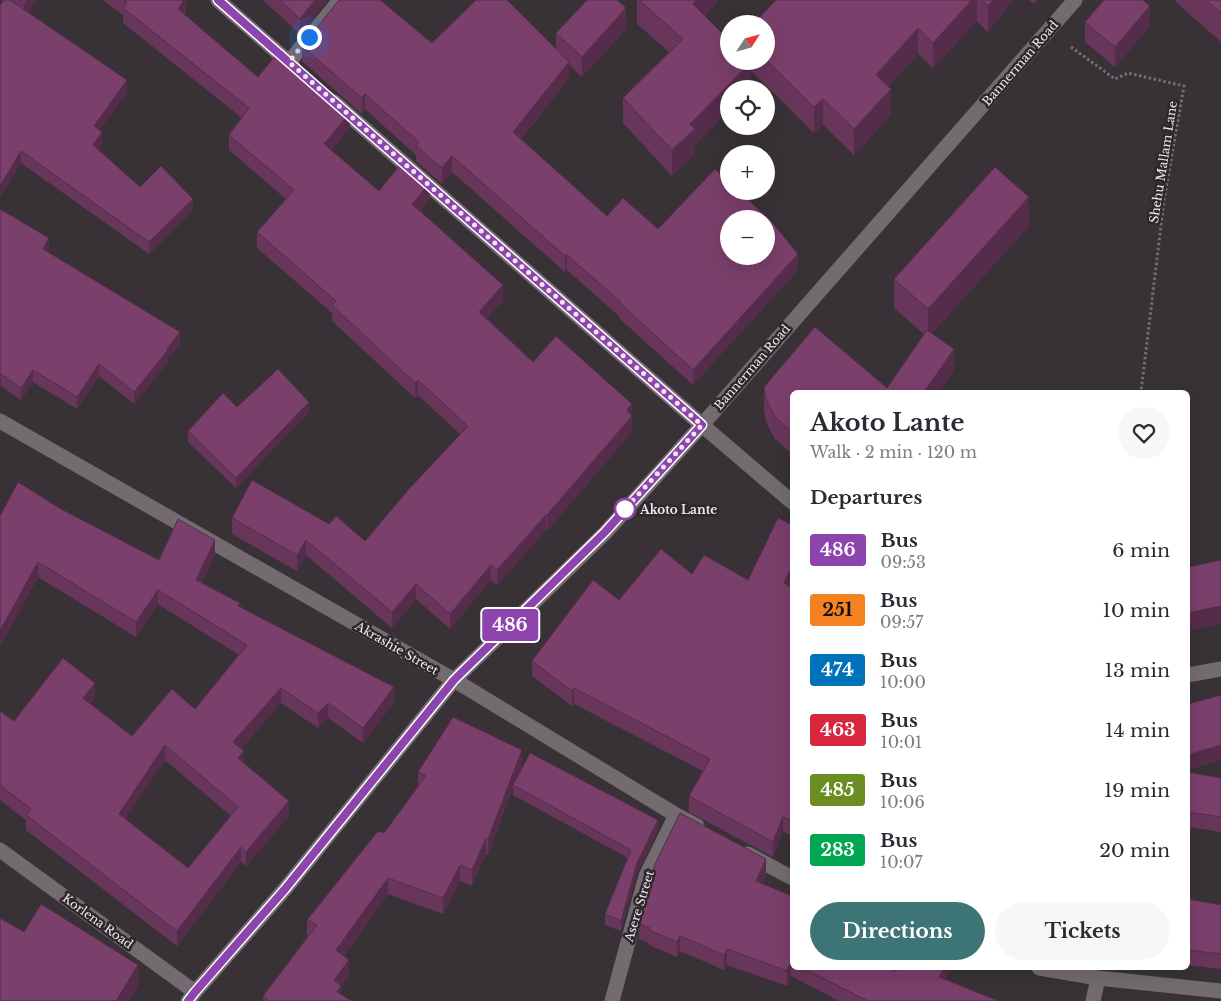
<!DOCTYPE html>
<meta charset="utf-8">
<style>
body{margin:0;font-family:"Libre Baskerville",serif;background:#f7f7f7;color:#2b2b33;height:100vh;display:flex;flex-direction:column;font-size:19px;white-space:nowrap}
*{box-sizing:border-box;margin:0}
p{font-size:16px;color:#7c7c81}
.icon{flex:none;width:28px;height:28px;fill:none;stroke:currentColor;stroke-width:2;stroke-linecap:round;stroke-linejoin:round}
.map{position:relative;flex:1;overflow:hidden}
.drawer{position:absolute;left:790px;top:390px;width:400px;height:580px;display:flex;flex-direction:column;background:#fff;border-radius:8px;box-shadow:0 5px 20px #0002}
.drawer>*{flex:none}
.badge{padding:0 10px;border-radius:4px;font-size:18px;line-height:32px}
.needle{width:32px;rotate:54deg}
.fabs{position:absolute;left:720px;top:15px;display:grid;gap:10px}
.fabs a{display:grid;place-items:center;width:55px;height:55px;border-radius:50%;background:#fff;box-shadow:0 5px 20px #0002;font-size:25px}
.you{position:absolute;width:25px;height:25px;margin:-12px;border:4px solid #fff;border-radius:50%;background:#1a73e8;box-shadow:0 0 0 8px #1a73e833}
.map>.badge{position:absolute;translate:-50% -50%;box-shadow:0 0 0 2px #fff}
h2{padding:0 20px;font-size:19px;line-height:45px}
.round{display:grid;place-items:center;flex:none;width:52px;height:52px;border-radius:26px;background:#f7f7f7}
.head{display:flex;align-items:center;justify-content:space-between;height:85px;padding:0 20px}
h1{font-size:24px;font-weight:700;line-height:38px}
.button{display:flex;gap:10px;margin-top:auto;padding:10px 20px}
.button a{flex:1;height:58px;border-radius:30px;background:#3d7476;color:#fff;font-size:20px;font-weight:700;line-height:58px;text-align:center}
.button a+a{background:#f7f7f7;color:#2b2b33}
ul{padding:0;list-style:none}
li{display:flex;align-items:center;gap:15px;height:60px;padding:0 20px}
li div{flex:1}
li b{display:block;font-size:19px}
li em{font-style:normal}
li .badge{min-width:55px;font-weight:700;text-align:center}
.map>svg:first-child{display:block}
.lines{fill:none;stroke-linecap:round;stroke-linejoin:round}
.path{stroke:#746e72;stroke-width:3;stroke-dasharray:2.5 2.5;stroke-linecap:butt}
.minor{stroke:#736b70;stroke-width:15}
.wall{fill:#69365b;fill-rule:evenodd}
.shaded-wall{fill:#552c4a}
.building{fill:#7a3f6a;stroke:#552c4a;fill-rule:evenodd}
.line-casing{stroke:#fff;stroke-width:11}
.line{stroke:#8e44ad;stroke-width:8}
.walk{stroke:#eee9ec;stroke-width:5;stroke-dasharray:0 9}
.stop-dot{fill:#fff;stroke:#8e44ad;stroke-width:2.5}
.labels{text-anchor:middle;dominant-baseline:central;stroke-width:5;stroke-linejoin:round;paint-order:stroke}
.street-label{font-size:12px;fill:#eee9ec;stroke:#2e282c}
.stop-label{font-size:12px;font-weight:bold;fill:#eee9ec;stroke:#2e282c;text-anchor:start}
</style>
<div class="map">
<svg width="1221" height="1001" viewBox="0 0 1221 1001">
<rect width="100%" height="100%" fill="#383236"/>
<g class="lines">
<polyline class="path" points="1071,47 1115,79 1128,73 1184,86 1164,200 1141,392"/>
<g class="minor">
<polyline points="218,0 292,65"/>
<polyline points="289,62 340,0"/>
<polyline points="334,102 702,425 792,502"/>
<polyline points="0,421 454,680 676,815 697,826"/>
<polyline points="1188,675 1221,669"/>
<polyline points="0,850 195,992"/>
<polyline points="748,854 792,878"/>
<polyline points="1039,968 1098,978 1221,991"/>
<polyline points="188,1001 195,992 285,889 454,680 605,533 702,425 1075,0"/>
<polyline points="612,1001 646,876 676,815"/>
<polyline points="1093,1001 1098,978"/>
</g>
</g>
<g class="wall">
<polygon points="1,0 37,0 28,12 127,92 99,130 102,144 98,150 140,187 193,210 149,254 21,163 3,1"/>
<polygon points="103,0 186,0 186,13 185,15 258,77 350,128 331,150 379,191 430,198 420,211 503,300 487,318 533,362 632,416 632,432 547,531 546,530 497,585 491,580 450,629 416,599 392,628 306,555 297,571 232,534 232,518 329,524 365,541 460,434 418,395 415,398 332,321 332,313 257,248 257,232 286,199 229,150 229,135 242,118 123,23 123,15"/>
<polygon points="263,0 328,0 300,34"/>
<polygon points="637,0 718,0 705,16 729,61 766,61 766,24 776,0 1013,0 988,32 977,21 933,68 918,54 888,87 891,115 854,155 823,125 814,133 751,71 751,88 729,89 729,110 695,145 695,154 672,176 623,123 623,98 669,52 637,24"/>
<polygon points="1029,0 1037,0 1034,4"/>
<polygon points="1176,0 1221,0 1221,42 1176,2"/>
<polygon points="1085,22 1150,26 1115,67 1085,42"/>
<polygon points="626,29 582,77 569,65 569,78 521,139 607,216 658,229 798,270 693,385 620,319 620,317 567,270 565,272 452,172 442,184 416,161 416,155 365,109 362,114 302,61 302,46 432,43 556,49 556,33"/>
<polygon points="0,209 49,250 48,252 180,344 168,359 168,362 134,404 99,376 77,409 33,382 21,400 1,386"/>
<polygon points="1029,226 932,333 954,371 939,392 792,392 792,454 775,439 766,422 764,410 764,387 887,388 924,334 894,308 894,279"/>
<polygon points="309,412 236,488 188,442 188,431"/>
<path d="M61 509 159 560 215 554 201 583 240 606 394 702 363 743 328 718 318 728 281 703 241 748 244 763 289 816 246 866 241 862 177 946 26 830V820L0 800V711L14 721 95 698 90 704 132 736 195 709 239 655 158 604 136 637 38 577 0 646V516ZM165 760 231 816 188 868 125 819Z"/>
<polygon points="792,525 792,581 790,586 792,588 792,836 783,832 773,857 689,812 689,796 703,771 574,704 572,706 532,676 532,661 619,600 692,574 748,580"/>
<polygon points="522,766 518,777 658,830 637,873 621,931 605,925 605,914 628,858 513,795 513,788 488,855 486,854 472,886 460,881 443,914 388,894 344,956 349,976 341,987 341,994 352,1001 263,1001 263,996 308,936 307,936 307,920 384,833 418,787 418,772"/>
<polygon points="1188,772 1221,778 1221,832 1188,827"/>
<polygon points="766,874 762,884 792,896 792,968 889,968 896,971 945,979 999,1001 839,1001 791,976 787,986 727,965 724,970 680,951 677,957 649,945 649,943 639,939 639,924"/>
<polygon points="1188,899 1221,905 1221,969 1188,965"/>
</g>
<g class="shaded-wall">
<polygon points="27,0 37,0 24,17 24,4"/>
<polygon points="184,0 186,0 186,13 178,24 178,9"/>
<polygon points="315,0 328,0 300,34 300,19"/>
<polygon points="696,0 718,0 693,29 693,4"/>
<polygon points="972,0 977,0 977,21 933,68 933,43"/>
<polygon points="993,0 1013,0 988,32 988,6"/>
<polygon points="1150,6 1150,26 1115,67 1115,47"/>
<polygon points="626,8 626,29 582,77 582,57"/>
<polygon points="918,28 918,54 876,100 876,75"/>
<polygon points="569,62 569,78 513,148 513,132"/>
<polygon points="751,62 751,88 749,89 729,89 729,110 695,145 695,154 672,176 672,150 690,124"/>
<polygon points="127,80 127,92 94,138 94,126"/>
<polygon points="891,89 891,115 854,155 854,129"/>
<polygon points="365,94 365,109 362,114 362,98"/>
<polygon points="823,99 823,125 814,133 814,107"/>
<polygon points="350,113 350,128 324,159 324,144"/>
<polygon points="102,132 102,144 93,157 93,145"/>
<polygon points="21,151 21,163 0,198 0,186"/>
<polygon points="452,156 452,172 442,184 442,168"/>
<polygon points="430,183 430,198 412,219 412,204"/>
<polygon points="1029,197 1029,226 928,338 928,309"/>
<polygon points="193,199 193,210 149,254 149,242"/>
<polygon points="49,238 49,250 43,261 43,249"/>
<polygon points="798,254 798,270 693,385 693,370"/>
<polygon points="567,255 567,270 565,272 565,256"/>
<polygon points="503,285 503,300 479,327 479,312"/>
<polygon points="180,332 180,344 168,359 168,362 134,404 134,392"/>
<polygon points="954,349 954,371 939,392 924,392"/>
<polygon points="99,364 99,376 77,409 77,397"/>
<polygon points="33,370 33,382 21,400 21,388"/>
<polygon points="1,374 1,386 0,388 0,376"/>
<polygon points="418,380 418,395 415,398 415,383"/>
<polygon points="309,402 309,412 236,488 236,478"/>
<polygon points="632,404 632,432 547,531 547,515"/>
<polygon points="546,515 546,530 497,585 497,570"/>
<polygon points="215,540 215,554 196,595 196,580"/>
<polygon points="306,540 306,555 297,571 297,555"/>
<polygon points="38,562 38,577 0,646 0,631"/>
<polygon points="491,565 491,580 450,629 450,614"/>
<polygon points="792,566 792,581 784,599 784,583"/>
<polygon points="416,584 416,599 392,628 392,612"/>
<polygon points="158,590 158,604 136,637 136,622"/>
<polygon points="1221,606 1221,624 1188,631 1188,613"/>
<polygon points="95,683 95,698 83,713 83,698"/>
<polygon points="394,687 394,702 363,743 363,728"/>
<polygon points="281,688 281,703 233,756 233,742"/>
<polygon points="574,688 574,704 572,706 572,691"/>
<polygon points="328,703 328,718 318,728 318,713"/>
<polygon points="165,745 165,760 119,829 119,814"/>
<polygon points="1221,745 1221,760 1188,770 1188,755"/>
<polygon points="522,750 522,766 514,785 513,785 513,788 488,855 488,839"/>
<polygon points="244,751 244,766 238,758"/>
<polygon points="289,801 289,816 246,866 246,852"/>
<polygon points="783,817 783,832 773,857 773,842"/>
<polygon points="658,820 658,830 637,873 621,931 621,921 637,863"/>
<polygon points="486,838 486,854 472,886 472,870"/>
<polygon points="241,847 241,862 177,946 177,931"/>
<polygon points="766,859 766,874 756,896 756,881"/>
<polygon points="460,865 460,881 443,914 443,898"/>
<polygon points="388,878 388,894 336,967 336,950"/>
<polygon points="680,936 680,951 677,957 677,942"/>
<polygon points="727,949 727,965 724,970 724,955"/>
<polygon points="349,960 349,976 341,987 341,1001 337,1001 334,980"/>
<polygon points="791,961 791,976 787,986 787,971"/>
<polygon points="138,965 138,987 129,1001 116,1001"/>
<polygon points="944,968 951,968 939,992 939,977"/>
</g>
<g class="building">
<polygon points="4,0 10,0 127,80 94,126 102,132 93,145 140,187 161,166 193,199 149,242 21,151 0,186 0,5"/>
<polygon points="19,0 27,0 24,4"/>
<polygon points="124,0 184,0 178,9 258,77 279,51 350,113 324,144 379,191 404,160 430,183 412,204 503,285 479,312 533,362 556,336 632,404 627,410 632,416 547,515 546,515 497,570 491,565 450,614 416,584 392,612 306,540 297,555 232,518 252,480 329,524 336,516 365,541 409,489 468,426 418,380 415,383 332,305 336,301 257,232 294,190 229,135 249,108 123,8 127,2"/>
<polygon points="280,0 315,0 300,19"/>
<path d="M339 0H380L432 43 476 0H507L569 62 513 132 607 216 623 198 658 229 715 169 729 182V191H739L772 222 798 254 693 370 620 303 621 302 567 255 565 256 452 156 442 168 416 146 419 142 365 94 362 98 302 46ZM729 219H766V256H729Z"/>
<polygon points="587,0 617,0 626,8 582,57 556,33"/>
<polygon points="639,0 696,0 693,4 729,40 729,61 751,62 690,124 695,129 672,150 623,98 683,39"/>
<polygon points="776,0 972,0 933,43 918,28 876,75 891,89 854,129 823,99 814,107 766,60 766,24 753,24"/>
<polygon points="982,0 993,0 988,6"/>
<polygon points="1104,0 1143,0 1150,6 1115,47 1085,22"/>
<polygon points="1206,0 1221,0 1221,13"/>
<polygon points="995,167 1029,197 928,309 894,279"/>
<polygon points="0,209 49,238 43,249 180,332 167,349 168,350 134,392 99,364 77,397 33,370 21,388 1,374 0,376"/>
<polygon points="815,327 887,388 927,330 954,349 924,392 792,392 792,432 775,417 766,399 764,387"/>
<polygon points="278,369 309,402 236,478 188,431 223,393 237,407"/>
<path d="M18 482 61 509 159 560 178 519 215 540 196 580 240 603 238 606 394 687 363 728 328 703 318 713 281 688 233 742 244 751 238 758 289 801 246 852 241 847 177 931 26 815 31 809 0 785V711L14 721 63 658 95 683 83 698 132 736 172 689 195 709 247 645 158 590 136 622 38 562 0 631V516ZM165 745 238 807 188 868 119 814Z"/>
<polygon points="778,518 792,525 792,566 784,583 792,588 792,821 783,817 773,842 689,796 710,759 574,688 572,691 532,661 593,580 619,600 661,549 692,574 704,555 748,580"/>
<polygon points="1221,560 1221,606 1188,613 1188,567"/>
<polygon points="1221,695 1221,745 1188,755 1188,704"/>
<polygon points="453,717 522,750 488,839 486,838 472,870 460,865 443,898 388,878 336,950 349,960 334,980 341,986 337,992 352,1001 269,1001 263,996 317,925 307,920 378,831 384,833 426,776 418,772"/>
<polygon points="530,753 658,820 637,863 621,921 605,914 631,850 513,785"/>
<polygon points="1188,772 1221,778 1221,817 1188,812"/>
<polygon points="680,813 766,859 756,881 792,896 792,962 791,961 787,971 727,949 724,955 680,936 677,942 649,930 650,928 639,924 655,864"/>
<polygon points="1188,899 1221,905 1221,954 1188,950"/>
<polygon points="41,904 138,965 116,1001 0,1001 0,918 24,932"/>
<polygon points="803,968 889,968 896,971 898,968 944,968 939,977 999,1001 868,1001"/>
</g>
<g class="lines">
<g class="line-casing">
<polyline id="line" points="188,1001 195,992 285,889 454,680 605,532 702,425 218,0"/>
</g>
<use href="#line" class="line"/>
<polyline class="walk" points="309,37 289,62 702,425 625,509"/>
</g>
<circle class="stop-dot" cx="625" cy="509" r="10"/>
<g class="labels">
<g class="street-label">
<text transform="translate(1020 63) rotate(-49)">Bannerman Road</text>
<text transform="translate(1163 162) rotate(-81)">Shehu Mallam Lane</text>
<text transform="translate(752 367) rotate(-49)">Bannerman Road</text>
<text transform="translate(397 648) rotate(30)">Akrashie Street</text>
<text transform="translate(639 906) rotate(-73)">Asere Street</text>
<text transform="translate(98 921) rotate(36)">Korlena Road</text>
</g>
<g class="stop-label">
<text x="640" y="509">Akoto Lante</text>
</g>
</g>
</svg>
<div class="fabs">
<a><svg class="needle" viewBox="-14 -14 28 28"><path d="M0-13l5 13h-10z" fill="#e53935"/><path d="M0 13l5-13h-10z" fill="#7c7c81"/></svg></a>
<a><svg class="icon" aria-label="locate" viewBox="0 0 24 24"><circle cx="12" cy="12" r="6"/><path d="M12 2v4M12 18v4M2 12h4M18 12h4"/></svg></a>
<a>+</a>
<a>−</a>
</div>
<div class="you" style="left:309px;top:37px"></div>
<b class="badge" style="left:510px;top:625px;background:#8e44ad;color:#fff">486</b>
<section class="drawer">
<div class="head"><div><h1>Akoto Lante</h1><p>Walk · 2 min · 120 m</p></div><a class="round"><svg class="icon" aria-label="heart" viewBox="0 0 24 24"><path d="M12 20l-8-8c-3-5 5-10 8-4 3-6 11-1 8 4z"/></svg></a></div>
<h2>Departures</h2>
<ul>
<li><span class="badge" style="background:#8e44ad;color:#fff">486</span><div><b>Bus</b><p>09:53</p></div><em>6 min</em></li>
<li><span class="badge" style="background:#f58220;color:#111">251</span><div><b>Bus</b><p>09:57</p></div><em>10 min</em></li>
<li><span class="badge" style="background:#0072bc;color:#fff">474</span><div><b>Bus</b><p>10:00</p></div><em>13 min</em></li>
<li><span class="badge" style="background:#d7263d;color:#fff">463</span><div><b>Bus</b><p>10:01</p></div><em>14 min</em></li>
<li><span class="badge" style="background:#6b8e23;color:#fff">485</span><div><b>Bus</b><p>10:06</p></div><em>19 min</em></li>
<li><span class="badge" style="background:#00a651;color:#fff">283</span><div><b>Bus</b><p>10:07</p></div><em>20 min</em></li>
</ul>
<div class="button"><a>Directions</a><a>Tickets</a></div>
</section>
</div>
